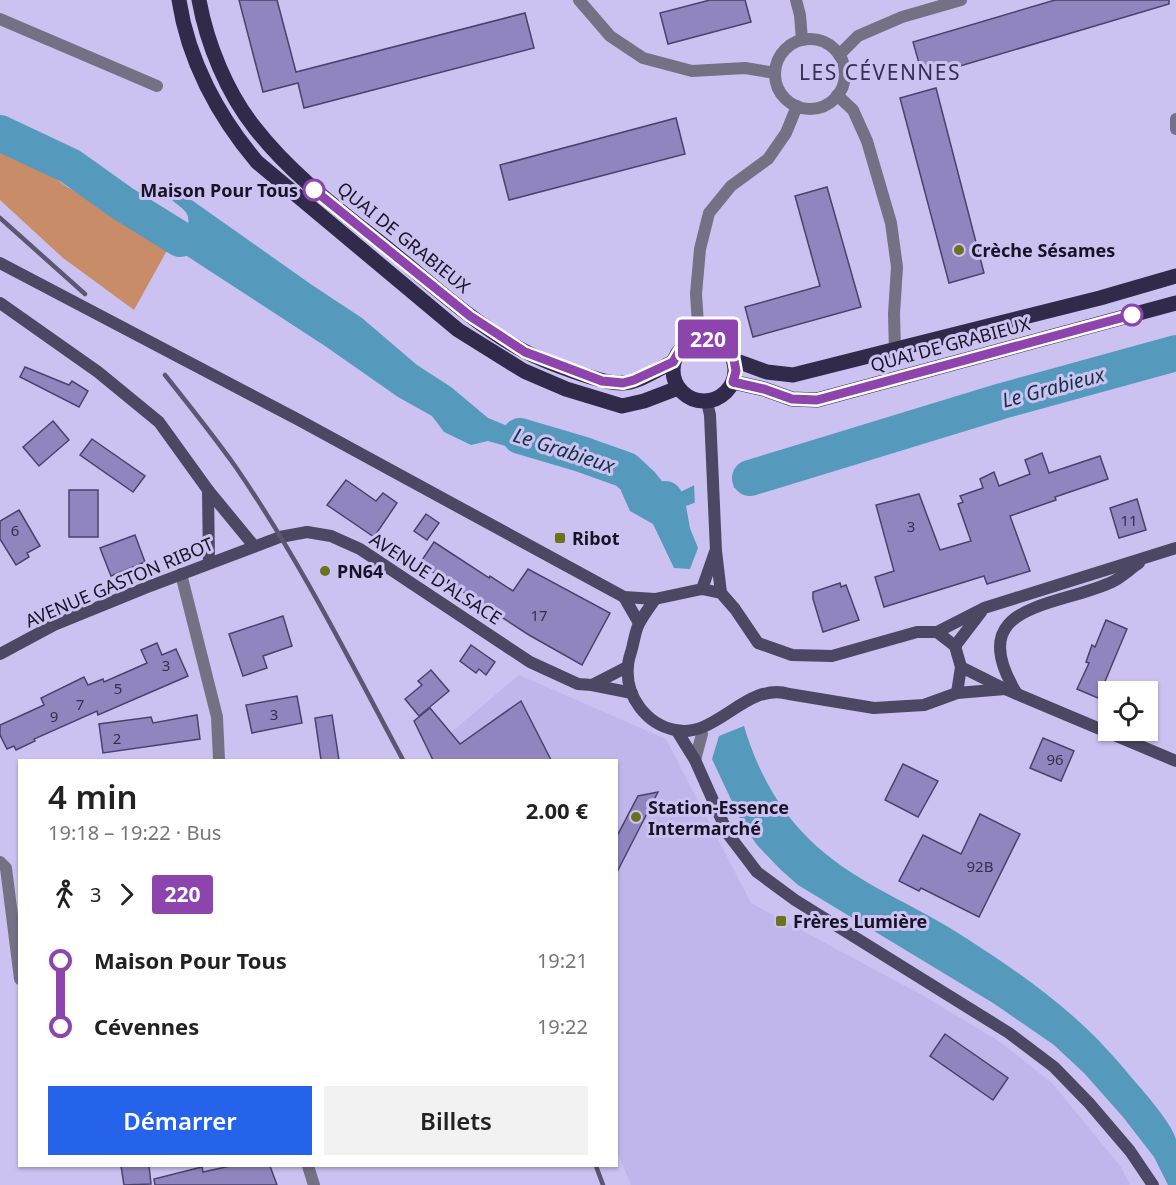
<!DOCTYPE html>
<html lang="fr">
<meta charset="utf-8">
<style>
body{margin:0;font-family:"Noto Sans",sans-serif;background:#f2f2f2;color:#222;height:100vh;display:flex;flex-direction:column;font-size:22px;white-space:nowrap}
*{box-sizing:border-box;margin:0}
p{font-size:20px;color:#767676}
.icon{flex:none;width:33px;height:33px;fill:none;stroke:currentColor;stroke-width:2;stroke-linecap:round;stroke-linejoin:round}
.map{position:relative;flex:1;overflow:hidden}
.panel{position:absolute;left:18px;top:759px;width:600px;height:408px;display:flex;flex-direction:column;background:#fff;border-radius:0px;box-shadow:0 2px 4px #0004}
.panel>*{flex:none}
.badge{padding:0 12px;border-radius:4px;font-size:21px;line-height:39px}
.fabs{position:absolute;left:1098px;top:681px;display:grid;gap:12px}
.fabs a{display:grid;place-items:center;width:60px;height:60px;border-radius:0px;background:#fff;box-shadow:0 2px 4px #0004;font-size:30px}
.map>.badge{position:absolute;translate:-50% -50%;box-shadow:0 0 0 3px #fff}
.legs{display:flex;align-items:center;gap:9px;height:66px;padding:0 30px;font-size:20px}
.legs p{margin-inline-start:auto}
.head{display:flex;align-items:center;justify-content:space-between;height:102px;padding:0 30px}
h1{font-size:33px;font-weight:600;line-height:45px}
.button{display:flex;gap:12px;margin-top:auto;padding:12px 30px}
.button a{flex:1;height:69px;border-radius:0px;background:#2563eb;color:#fff;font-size:24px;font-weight:600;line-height:69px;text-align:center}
.button a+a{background:#f2f2f2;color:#222}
ul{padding:0 30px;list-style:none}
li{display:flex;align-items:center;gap:21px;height:66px;font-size:22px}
li i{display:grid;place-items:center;width:9px;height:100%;margin:0 8px;background:currentColor}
li i::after{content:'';width:15px;height:15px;margin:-8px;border:4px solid;border-radius:50%;background:#fff}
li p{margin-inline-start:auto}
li:first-child i{background:linear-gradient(#0000 50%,currentColor 0)}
li:last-child i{background:linear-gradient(currentColor 50%,#0000 0)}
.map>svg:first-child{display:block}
.built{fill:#c0b6ec}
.forest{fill:#c88d68}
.water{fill:#5599bd}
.pier{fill:#cbc2f2}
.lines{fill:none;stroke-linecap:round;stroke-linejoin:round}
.river{stroke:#5599bd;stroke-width:36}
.building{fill:#9185c0;stroke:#4a426a;stroke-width:1.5}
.street{stroke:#747184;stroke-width:12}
.secondary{stroke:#4c4762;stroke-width:12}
.primary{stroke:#312a4a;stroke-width:15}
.rail{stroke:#5c5673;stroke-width:4.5}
.line-1-casing{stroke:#fff;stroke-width:14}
.line-1{stroke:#8e44ad;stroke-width:9}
.stop-1-dot{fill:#fff;stroke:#8e44ad;stroke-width:3}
.poi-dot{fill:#6c7219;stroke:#cbc2f2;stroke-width:2}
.labels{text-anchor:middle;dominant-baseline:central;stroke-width:6;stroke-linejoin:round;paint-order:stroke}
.number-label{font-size:15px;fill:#36304b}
.stop-label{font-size:18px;font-weight:bold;fill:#171324;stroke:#cbc2f2;text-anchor:end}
.street-label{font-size:18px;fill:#171324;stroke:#cbc2f2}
.poi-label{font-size:18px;font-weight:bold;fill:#171324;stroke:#cbc2f2;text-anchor:start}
.water-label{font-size:20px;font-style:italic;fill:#123242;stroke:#cbc2f2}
.quarter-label{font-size:21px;letter-spacing:1.5px;fill:#372e54;stroke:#cbc2f2}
</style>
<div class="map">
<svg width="1176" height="1185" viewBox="0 0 1176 1185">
<rect width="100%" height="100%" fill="#cbc2f2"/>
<polygon class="built" points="519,675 666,739 751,903 922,995 999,1041 1052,1083 1121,1167 1130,1185 631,1185 616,1149 616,760 432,760 428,752"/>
<polygon class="forest" points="0,137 67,187 116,213 170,245 134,310 63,258 0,200"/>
<g class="water">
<path d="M165 186 193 201 312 285 362 318 417 365 451 387 488 418 566 450 513 448 488 441 471 445 444 432 432 416 398 397 325 346 170 245 139 214 176 226 188 224C191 211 179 207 172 200 169 195 167 191 165 186Z"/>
<path d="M803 461 806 470C798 480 787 477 776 478 745 481 715 496 686 506L690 528 698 548 690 569 674 568 653 524 630 511 621 491 629 482 628 472 645 477 651 488 662 496 678 493 701 482 749 467H767Z"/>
<path d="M744 726C756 767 777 808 809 839 849 879 902 899 950 928 993 955 1037 984 1075 1018 1098 1038 1118 1061 1137 1084 1147 1095 1174 1127 1176 1140 1176 1154 1176 1171 1176 1185H1168L1154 1157 1123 1117 1084 1073 1054 1045 993 1003 798 885 781 870 757 845 743 825 712 759 719 736Z"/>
</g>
<polygon class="pier" points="733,468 734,492 695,506 694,483"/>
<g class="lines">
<g class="river">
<polyline points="0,133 70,166 122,203 180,239"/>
<polyline points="520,436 581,454 626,470 642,485 655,501 665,499"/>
<polyline points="750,478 1002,401 1176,353"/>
</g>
</g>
<g class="building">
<polygon points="239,0 277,0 296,72 525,13 534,48 304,108 298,83 263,92"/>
<polygon points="710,0 745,0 751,22 668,44 660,13"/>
<polygon points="1055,0 1169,0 1169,4 923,77 913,42"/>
<polygon points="936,88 984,273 949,283 900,98"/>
<polygon points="676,118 685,154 509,200 500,165"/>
<polygon points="827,187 861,307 753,337 745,307 820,286 795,196"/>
<polygon points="25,367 69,385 72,381 88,391 79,407 20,377"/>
<polygon points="53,421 69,440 39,466 23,447"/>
<polygon points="92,439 145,476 133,492 80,455"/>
<polygon points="1042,453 1049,473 1100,456 1108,479 1055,497 1056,500 1010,516 1030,571 987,584 984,576 884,607 875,577 894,571 876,505 919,494 940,550 971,541 958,504 963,502 960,496 983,488 980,479 994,472 999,486 1030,474 1025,460"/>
<polygon points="346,480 376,501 383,493 397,503 374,537 327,505"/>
<rect x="69" y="490" width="29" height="47"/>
<polygon points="1137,499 1146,530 1119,538 1110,508"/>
<polygon points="19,510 40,546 27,553 29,557 16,565 0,539 0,521"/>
<polygon points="426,514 439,523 427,540 414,531"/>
<polygon points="135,535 145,562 111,576 100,548"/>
<polygon points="434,542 489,578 490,576 513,591 528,569 610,613 582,665 529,635 431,571 434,568 422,560"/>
<polygon points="840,583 841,587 846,585 859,620 823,632 813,599 813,592"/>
<polygon points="283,616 292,646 263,656 267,668 243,676 229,634"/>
<polygon points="1106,620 1127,629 1098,698 1077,689 1089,663 1086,662 1092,645 1095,647"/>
<polygon points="157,643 162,655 176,649 188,676 98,715 97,711 34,739 35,741 16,750 14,746 7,749 0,735 0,725 44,705 41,698 84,677 88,685 103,679 104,682 147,663 141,650"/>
<polygon points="471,645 495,662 486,675 479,669 476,673 460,661"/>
<polygon points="431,670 449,691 419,716 405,699 422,685 418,681"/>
<polygon points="297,696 302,723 252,733 246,705"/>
<polygon points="521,701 551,760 433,760 414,721 430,708 460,744"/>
<polygon points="197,715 200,739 103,753 99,724 151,717 153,723"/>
<polygon points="332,715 339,760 321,760 315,718"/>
<polygon points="1043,738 1074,751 1061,781 1030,768"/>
<polygon points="903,764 938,781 918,817 885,800"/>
<polygon points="658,792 616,874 616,838 638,796"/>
<polygon points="980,814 1020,834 979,917 921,888 919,891 899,881 923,835 961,854"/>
<polygon points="945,1034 1008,1078 993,1100 930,1056"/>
<polygon points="121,1166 149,1166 151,1184 124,1185"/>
<polygon points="230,1166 270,1166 277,1185 155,1185 154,1179 202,1167 203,1172"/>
</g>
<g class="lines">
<g class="street">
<polyline points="579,0 610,36 643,58 692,71 745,68 775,73"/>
<polyline points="796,0 800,15 802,40"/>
<polyline points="0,19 157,86"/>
<circle cx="810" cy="74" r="35"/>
<polyline points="839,55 858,36 902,17 961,0"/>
<polyline points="837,95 853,110 867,141 891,223 897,267 894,314 895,351"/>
<polyline points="1176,119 1176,129"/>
<polyline points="699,339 696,294 700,249 709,213 731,186 768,159 786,133 797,106"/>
<polyline points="181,574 217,717 219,760"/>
<polyline points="695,760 702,734 701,729"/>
<polyline points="0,862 6,868 20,979"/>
<polyline points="308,1166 314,1185"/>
</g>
<g class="secondary">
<polyline points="0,263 297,419 624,597 655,599 702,589 721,593 735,609 758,643 792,655 832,656 917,632 937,632 955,646 961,667 957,693"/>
<polyline points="0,303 98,372 159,422 208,490 254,546"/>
<polyline points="707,402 710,415 716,551 721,593"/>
<polyline points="208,490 209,563"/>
<polyline points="702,589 715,552"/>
<polyline points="624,597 639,623"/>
<path d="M655 599C650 607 644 614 640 622 636 628 635 637 633 644 632 651 628 659 628 666 625 696 646 724 675 730 717 739 746 681 789 694L874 708 924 705 957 693 1005 689"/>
<polyline points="937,632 984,608 1176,548"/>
<polyline points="955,646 981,612"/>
<polyline points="0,654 54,625 145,588 280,537 307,532 331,536 360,549 530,662 578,684 592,685 632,693"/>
<polyline points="961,667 1005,689 1176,761"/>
<polyline points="592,685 627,667"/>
<path d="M1017 694C961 603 1055 608 1112 582 1122 577 1130 569 1139 563"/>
<polyline points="677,731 695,760 728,834 757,872 795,900 1009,1033 1054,1067 1089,1103 1130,1151 1153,1185"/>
</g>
<g class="primary">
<path d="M179 0C188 60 218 116 257 162L458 330 524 371 566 389 622 406 644 401 678 388"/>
<path d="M199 0C207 44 227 93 255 128 293 177 345 214 393 253 435 287 476 325 524 351 543 361 604 385 623 383 640 382 658 369 673 362"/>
<circle cx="704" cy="370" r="31"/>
<polyline points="734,360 767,372 793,375 1100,298 1176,276"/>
<polyline points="733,382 764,389 792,399 817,400 1176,303"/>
</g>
<g class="rail">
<polyline points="0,218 85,294"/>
<path d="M165 375C189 405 213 435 235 466 299 559 350 661 403 760"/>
<polyline points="596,1166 603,1185"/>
</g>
</g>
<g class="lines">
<g class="line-1-casing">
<polyline id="line-1" points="314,190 470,316 525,352 602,381 623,383 634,380 673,362 680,350 690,342 703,338 716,341 727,348 734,360 736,371 733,382 764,389 792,399 817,400 1132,315"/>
</g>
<use href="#line-1" class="line-1"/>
</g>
<g class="stop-1-dot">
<circle cx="314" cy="190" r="10"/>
<circle cx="1132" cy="315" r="10"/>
</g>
<g class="poi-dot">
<circle cx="959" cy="250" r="6"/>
<rect x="554" y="532" width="12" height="12" rx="3"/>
<circle cx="325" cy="571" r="6"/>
<circle cx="636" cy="817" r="6"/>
<rect x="775" y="915" width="12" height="12" rx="3"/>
</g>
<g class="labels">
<g class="number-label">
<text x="1129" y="520">11</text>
<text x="911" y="526">3</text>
<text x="15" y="530">6</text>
<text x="539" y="615">17</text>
<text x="166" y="665">3</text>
<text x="118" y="688">5</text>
<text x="80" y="704">7</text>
<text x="274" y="714">3</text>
<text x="54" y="716">9</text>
<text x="117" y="738">2</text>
<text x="1055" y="759">96</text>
<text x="980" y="866">92B</text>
</g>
<g class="stop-label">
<text x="298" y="190">Maison Pour Tous</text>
</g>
<g class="street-label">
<text transform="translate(404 237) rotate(39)">QUAI DE GRABIEUX</text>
<text transform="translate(950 344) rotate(-15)">QUAI DE GRABIEUX</text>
<text transform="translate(436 578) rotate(33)">AVENUE D'ALSACE</text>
<text transform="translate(119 582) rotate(-23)">AVENUE GASTON RIBOT</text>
</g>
<g class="poi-label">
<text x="971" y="250">Crèche Sésames</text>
<text x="572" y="538">Ribot</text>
<text x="337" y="571">PN64</text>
<text x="648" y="807">Station-Essence<tspan x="648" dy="21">Intermarché</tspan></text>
<text x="793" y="921">Frères Lumière</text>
</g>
<g class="water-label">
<text transform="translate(1053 387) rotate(-15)">Le Grabieux</text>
<text transform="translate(564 450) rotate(18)">Le Grabieux</text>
</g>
<g class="quarter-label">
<text x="880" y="72">LES CÉVENNES</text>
</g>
</g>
</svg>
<div class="fabs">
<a><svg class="icon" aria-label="locate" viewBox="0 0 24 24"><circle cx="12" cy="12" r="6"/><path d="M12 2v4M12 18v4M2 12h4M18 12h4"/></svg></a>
</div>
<b class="badge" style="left:708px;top:339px;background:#8e44ad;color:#fff">220</b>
<section class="panel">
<div class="head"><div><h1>4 min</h1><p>19:18 – 19:22 · Bus</p></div><b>2.00 €</b></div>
<div class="legs"><svg class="icon" aria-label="walk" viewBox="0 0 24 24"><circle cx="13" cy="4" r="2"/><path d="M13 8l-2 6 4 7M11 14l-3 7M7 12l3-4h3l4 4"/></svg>3<svg class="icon" aria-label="forward" viewBox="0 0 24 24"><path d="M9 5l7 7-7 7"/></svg><b class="badge" style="background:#8e44ad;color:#fff">220</b></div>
<ul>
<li><i style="color:#8e44ad"></i><b>Maison Pour Tous</b><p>19:21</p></li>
<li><i style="color:#8e44ad"></i><b>Cévennes</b><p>19:22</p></li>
</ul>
<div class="button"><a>Démarrer</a><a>Billets</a></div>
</section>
</div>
